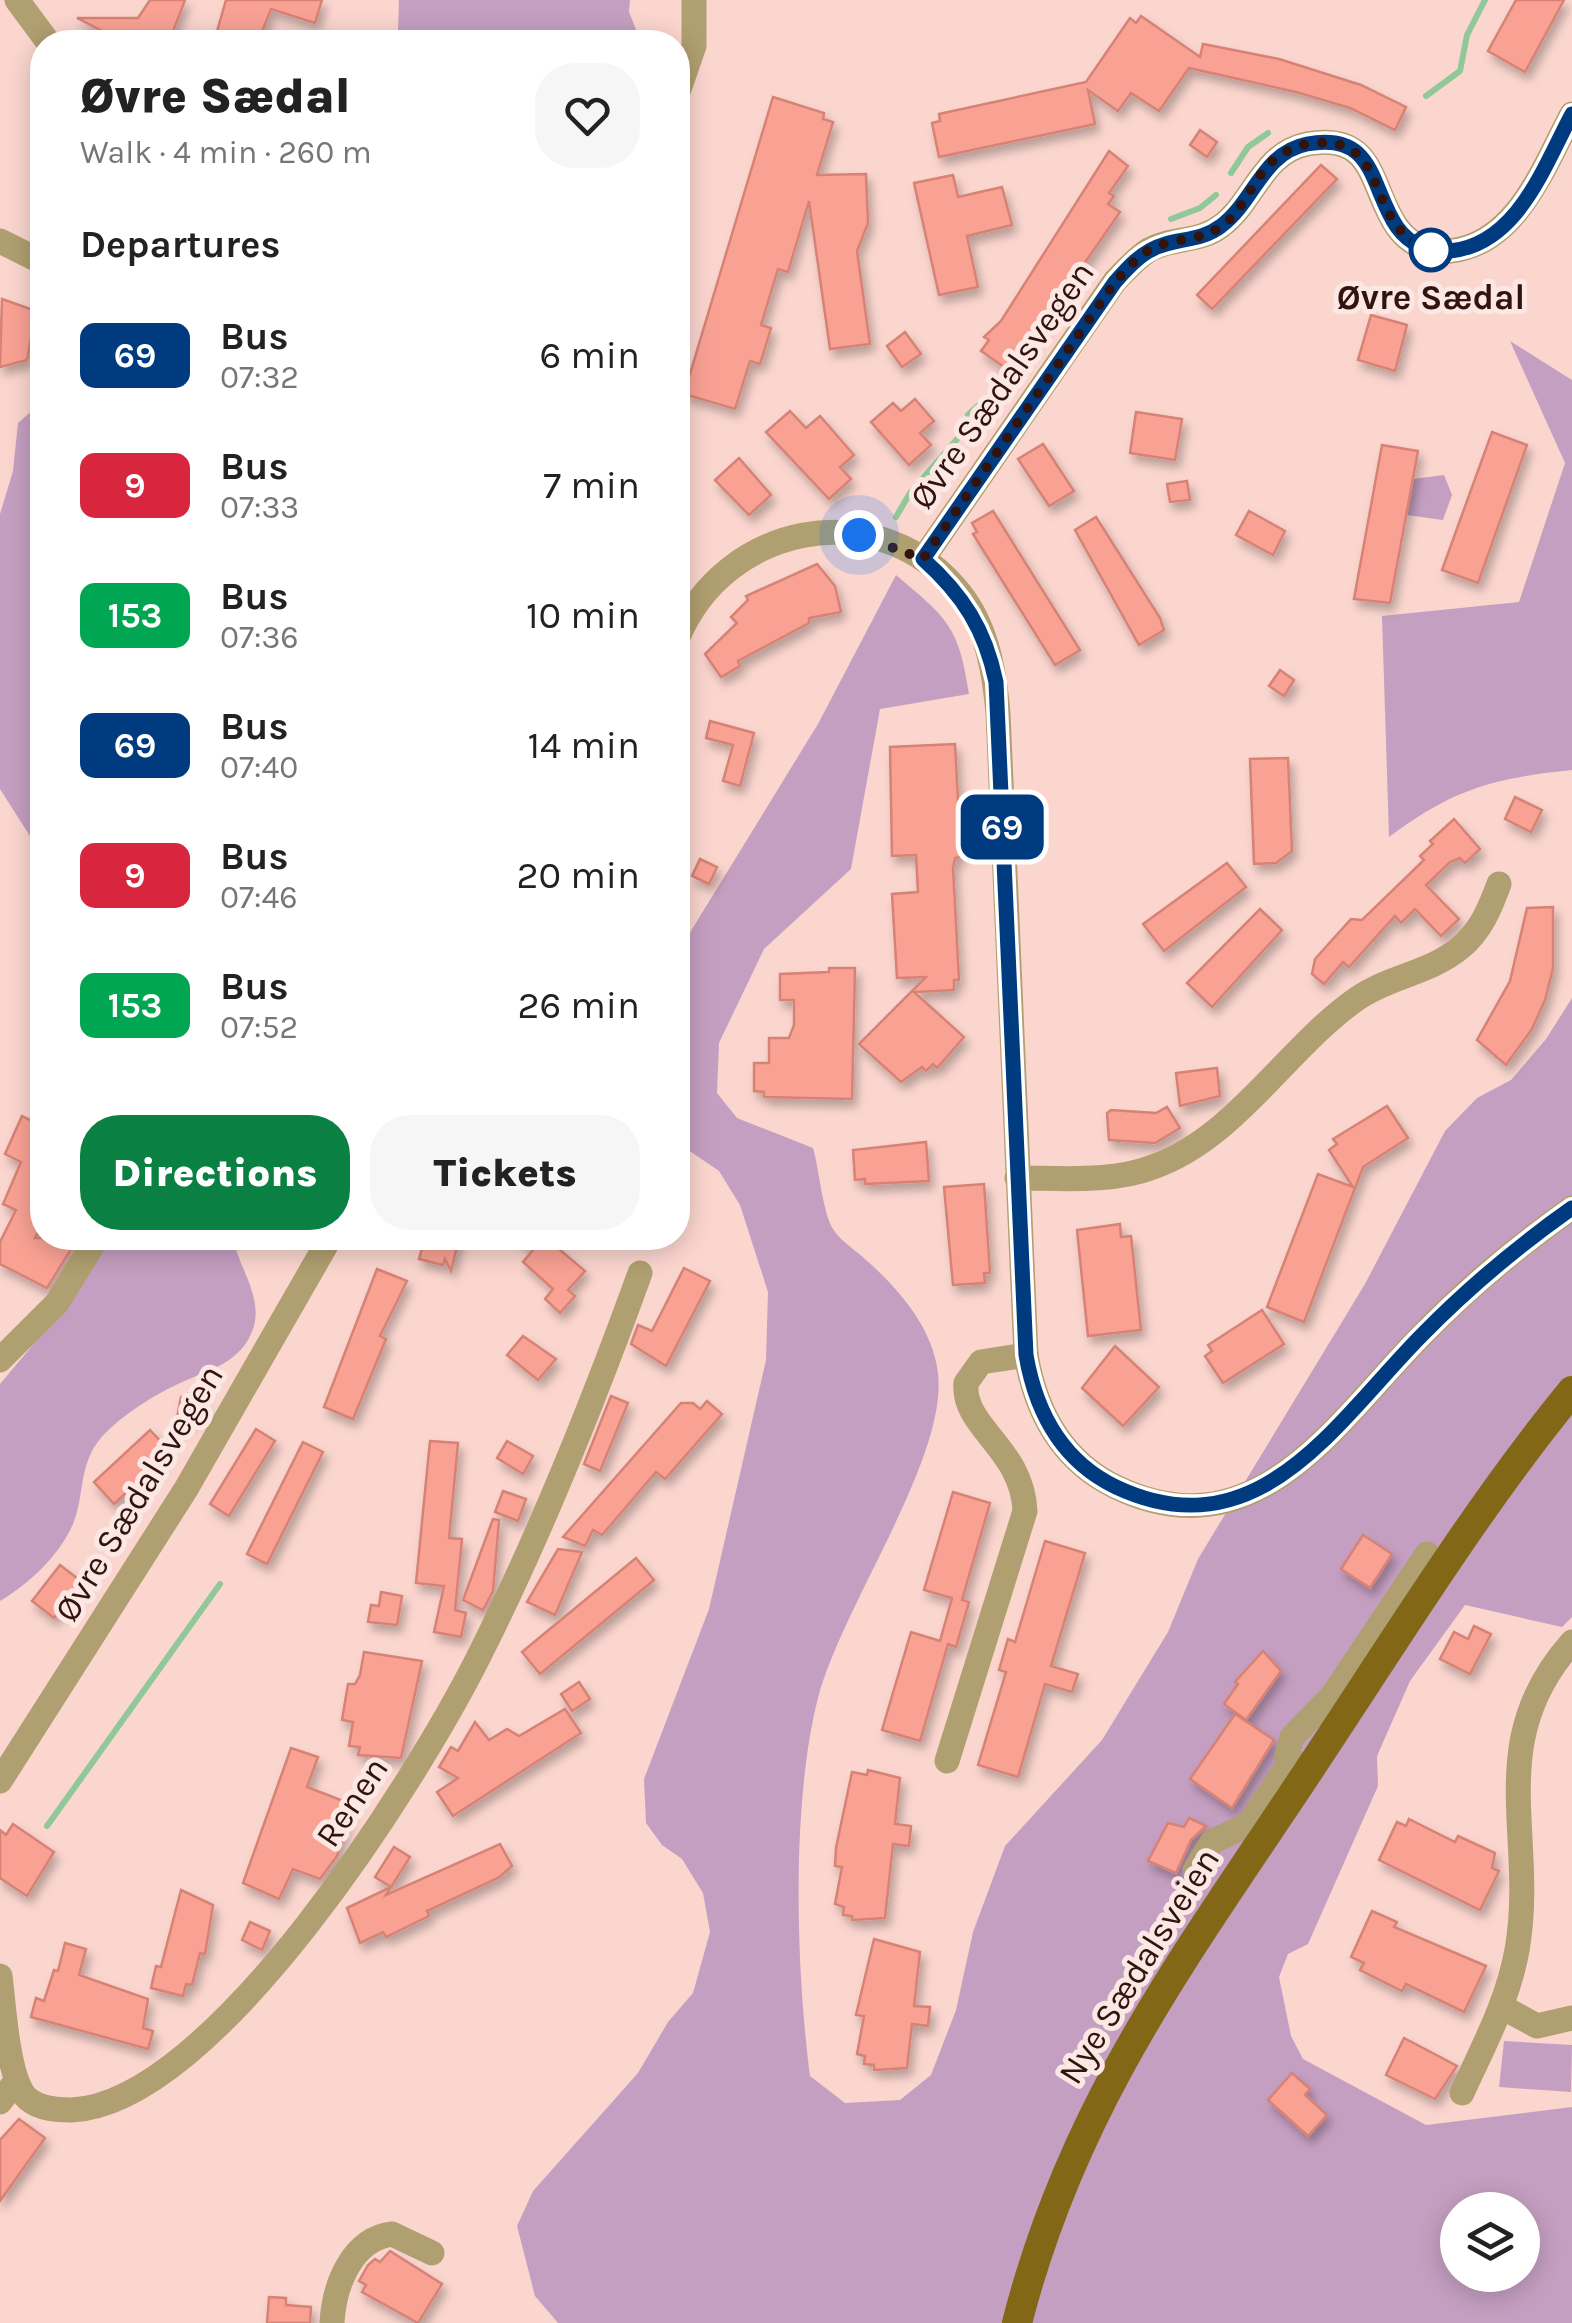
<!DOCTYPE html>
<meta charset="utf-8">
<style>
body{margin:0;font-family:Karla,sans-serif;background:#f6f6f6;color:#222;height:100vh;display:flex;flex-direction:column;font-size:38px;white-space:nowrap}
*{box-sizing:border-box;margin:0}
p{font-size:32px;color:#767676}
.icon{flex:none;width:55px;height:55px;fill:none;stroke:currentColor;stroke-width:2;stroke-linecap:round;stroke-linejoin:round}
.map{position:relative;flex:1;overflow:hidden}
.details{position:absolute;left:30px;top:30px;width:660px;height:1220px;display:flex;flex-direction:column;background:#fff;border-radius:40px;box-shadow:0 5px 25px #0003}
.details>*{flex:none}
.badge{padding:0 20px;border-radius:15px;font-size:35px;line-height:65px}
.tools{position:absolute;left:1440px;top:2192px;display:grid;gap:20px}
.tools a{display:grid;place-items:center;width:100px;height:100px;border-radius:50%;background:#fff;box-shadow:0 5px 25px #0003;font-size:50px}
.you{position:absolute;width:50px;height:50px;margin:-25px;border:8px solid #fff;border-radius:50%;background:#1a73e8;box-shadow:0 0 0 15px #1a73e833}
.map>.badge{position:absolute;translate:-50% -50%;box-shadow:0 0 0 5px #fff}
h2{padding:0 50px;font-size:38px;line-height:90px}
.round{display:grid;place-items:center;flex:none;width:105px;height:105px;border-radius:40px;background:#f6f6f6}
.overview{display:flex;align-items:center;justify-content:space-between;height:170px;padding:0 50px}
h1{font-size:48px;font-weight:800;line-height:75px}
.cta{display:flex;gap:20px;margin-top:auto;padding:20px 50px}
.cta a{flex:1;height:115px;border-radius:40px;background:#0b8043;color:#fff;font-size:40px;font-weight:800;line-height:115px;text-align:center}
.cta a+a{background:#f6f6f6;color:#222}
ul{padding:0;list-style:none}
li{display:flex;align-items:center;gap:30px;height:130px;padding:0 50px}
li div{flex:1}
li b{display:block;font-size:38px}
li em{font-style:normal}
li .badge{min-width:110px;font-weight:700;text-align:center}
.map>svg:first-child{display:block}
.green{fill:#c59fc1;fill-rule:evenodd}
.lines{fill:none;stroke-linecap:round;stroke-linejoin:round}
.stream{stroke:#90c89a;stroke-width:6}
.building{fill:#f9a294;stroke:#d68275;stroke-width:2.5;filter:url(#shadow)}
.minor{stroke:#b09f70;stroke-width:25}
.major{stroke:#826816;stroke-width:30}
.line-casing{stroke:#fff;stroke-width:22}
.line{stroke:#003b80;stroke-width:15}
.walk{stroke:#33130e;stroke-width:10;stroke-dasharray:0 18}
.stop-dot{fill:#fff;stroke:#003b80;stroke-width:5}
.labels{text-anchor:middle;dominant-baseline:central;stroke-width:10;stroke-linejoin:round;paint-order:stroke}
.stop-label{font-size:35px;font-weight:bold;fill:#33130e;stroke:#fbe8e5}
.street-label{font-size:35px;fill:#33130e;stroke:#fbe8e5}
</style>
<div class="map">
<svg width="1572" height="2323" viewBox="0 0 1572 2323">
<defs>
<filter id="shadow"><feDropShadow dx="4" dy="7" stdDeviation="5" flood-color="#0004"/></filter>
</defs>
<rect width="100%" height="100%" fill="#fbd6cf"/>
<g class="green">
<polygon points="399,0 630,0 629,12 641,42 387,42 398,30"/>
<path d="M1510 341 1572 380V770C1493 778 1453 789 1389 837L1382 616 1519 602 1565 463Z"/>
<polygon points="42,402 42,855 0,789 0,514 13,471 18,423"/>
<polygon points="1444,475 1452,495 1443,520 1407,515 1413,479"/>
<path d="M896 575C947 618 959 626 969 694L880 709 851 869 764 949 719 1043 717 1093 737 1118 813 1148C819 1168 823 1214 833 1229 839 1240 857 1251 866 1260 898 1288 933 1328 938 1373 948 1458 842 1606 818 1698 791 1803 796 1969 810 2076L845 2103 900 2100 931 2075 956 2010 973 1932 1005 1846 1102 1740 1168 1632 1198 1559 1365 1284 1445 1131 1477 1098 1511 1080 1546 1039 1572 998V1617L1562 1627 1465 1605 1410 1681 1377 1756 1378 1786 1308 1944 1288 1954 1279 1977 1291 2036 1303 2059 1426 2125 1572 2107V2323H558L535 2296 517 2226 533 2191 638 2073 668 2022 693 1993 710 1932 703 1893 682 1859 662 1845 646 1823 644 1779 709 1609 766 1360 768 1292 740 1205 719 1171 678 1143V952L818 724ZM1458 2210H1522V2275H1458Z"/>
<path d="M106 1238H233C238 1266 262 1295 254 1326 243 1363 208 1370 178 1384 152 1396 114 1420 97 1443 79 1468 84 1498 73 1524 59 1556 29 1584 0 1601V1384L52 1322Z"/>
<polygon points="1504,2041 1572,2045 1571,2092 1499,2087"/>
</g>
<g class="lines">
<g class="stream">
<polyline points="1426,96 1460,71 1467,35 1485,0"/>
<polyline points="1231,173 1248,147 1268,133"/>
<polyline points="1171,219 1200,208 1216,195"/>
<polyline points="968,415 986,398"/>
<polyline points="896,517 910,493 958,438"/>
<polyline points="47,1826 220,1584"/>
</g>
</g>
<g class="building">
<polygon points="150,0 185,0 169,42 132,42 135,37 112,36 77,18 138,18"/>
<polygon points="226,0 322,0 315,23 271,9 258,42 214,42"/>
<polygon points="1516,0 1564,0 1525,72 1488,51"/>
<polygon points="1141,16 1200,57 1203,44 1279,59 1361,85 1406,107 1395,130 1350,108 1296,92 1189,68 1159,111 1131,93 1118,111 1088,90 1095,124 939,157 932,123 940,121 939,114 1086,82 1130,18 1136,23"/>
<polygon points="773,97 824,113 823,119 833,122 817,175 866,174 868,223 857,251 870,344 830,349 809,201 788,272 778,269 761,325 771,328 760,364 750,361 735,409 684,394"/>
<polygon points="1200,130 1217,142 1207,157 1190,145"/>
<polygon points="1109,151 1128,166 1109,193 1114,196 1108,204 1120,212 1010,371 981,351 989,340 984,337 1001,321"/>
<polygon points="1321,165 1337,179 1212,309 1197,295"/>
<polygon points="953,175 958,197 1002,187 1012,225 967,236 978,287 939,295 914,183"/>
<polygon points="2,299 36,311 27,360 0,367"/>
<polygon points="1371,315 1407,325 1395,371 1358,360"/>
<polygon points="905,332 921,354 902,367 887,346"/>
<polygon points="915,399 934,421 920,433 931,445 909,465 871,422 893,403 901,411"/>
<polygon points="790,411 806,428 820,416 854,455 840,467 851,479 829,499 766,432"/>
<polygon points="1136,412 1182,419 1175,460 1130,453"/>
<polygon points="1492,432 1527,445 1478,583 1442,570"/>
<polygon points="1043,444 1074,491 1049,506 1018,459"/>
<polygon points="1382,445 1418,451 1390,603 1354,599"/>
<polygon points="739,458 771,495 749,515 715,480"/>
<polygon points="1187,481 1190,500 1170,502 1167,484"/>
<polygon points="993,511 1080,650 1055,665 973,534 977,532 972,523"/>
<polygon points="1249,511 1285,531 1273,555 1236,535"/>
<polygon points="1096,517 1160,618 1164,630 1139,645 1075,530"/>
<polygon points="817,564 835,586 841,612 809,618 809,623 738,661 740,666 721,677 705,654 737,623 731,617 748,600 746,596"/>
<polygon points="1280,670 1294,680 1284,696 1269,686"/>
<polygon points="710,721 754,733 740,786 723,781 733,745 706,738"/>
<polygon points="955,744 961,857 955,858 953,868 959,980 954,980 954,990 914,992 964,1037 937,1068 933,1064 926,1071 922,1067 901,1082 859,1044 926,977 897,978 892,894 918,892 916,855 892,856 890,747"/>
<polygon points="1288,758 1292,851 1276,863 1254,864 1250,759"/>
<polygon points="1515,797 1542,810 1531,832 1505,819"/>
<polygon points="1454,819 1480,849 1465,863 1460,858 1450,862 1426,885 1459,919 1441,936 1415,909 1401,923 1395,916 1349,967 1343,962 1324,984 1312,974 1315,959 1351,919 1362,920 1424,860 1420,856 1433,844 1430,841"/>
<polygon points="700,859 717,867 709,884 692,876"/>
<polygon points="1227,863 1246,887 1164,951 1143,924"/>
<polygon points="1553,907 1553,968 1545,1000 1532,1029 1506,1065 1477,1040 1510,981 1527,908"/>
<polygon points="1260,909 1282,930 1212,1007 1187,983"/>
<polygon points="829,968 855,968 852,1099 764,1097 764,1092 754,1091 754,1063 769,1063 769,1038 789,1038 794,1025 794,1000 780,1000 780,974 829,972"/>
<polygon points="1217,1068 1220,1096 1180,1106 1176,1073"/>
<polygon points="1387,1106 1408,1138 1363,1167 1304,1322 1267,1307 1318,1174 1353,1187 1329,1150 1337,1144 1333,1139"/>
<polygon points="1167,1107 1180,1128 1155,1143 1109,1140 1107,1113 1111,1110 1156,1113"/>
<polygon points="22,1116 42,1126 42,1162 37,1174 42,1177 42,1206 34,1223 41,1227 35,1238 78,1238 47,1288 0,1264 0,1242 16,1210 3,1204 21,1162 5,1154"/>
<polygon points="926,1142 929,1181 865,1184 865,1179 855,1180 853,1150"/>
<polygon points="984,1184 990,1273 984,1273 985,1283 953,1285 944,1187"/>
<polygon points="1120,1224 1121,1237 1131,1236 1141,1330 1088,1336 1077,1230"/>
<polygon points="425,1238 459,1238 451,1271 445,1259 443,1265 419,1259"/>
<polygon points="518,1238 546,1238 585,1271 568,1290 575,1296 560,1313 545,1299 553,1289 523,1262 533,1250"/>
<polygon points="684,1268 710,1281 666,1366 631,1344 638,1325 652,1331"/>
<polygon points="377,1269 407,1281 380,1336 386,1339 353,1419 324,1407"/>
<polygon points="1262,1310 1284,1344 1223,1383 1205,1356 1212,1351 1208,1345"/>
<polygon points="523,1336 556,1359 538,1380 507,1355"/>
<polygon points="1115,1346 1159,1387 1123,1426 1082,1388"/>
<polygon points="195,1390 206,1411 175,1428 181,1397"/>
<polygon points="611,1396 628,1403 600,1471 584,1464"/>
<polygon points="707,1401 722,1414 665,1479 656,1472 602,1535 593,1530 585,1546 563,1537 681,1403 693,1403 700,1409"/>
<polygon points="256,1429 275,1441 229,1516 210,1504"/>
<polygon points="150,1430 163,1444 153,1454 160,1462 114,1504 94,1482"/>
<polygon points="430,1441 458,1443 449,1538 462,1539 455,1610 466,1613 461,1637 434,1632 444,1586 416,1583"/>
<polygon points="507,1441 533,1456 523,1474 497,1458"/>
<polygon points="303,1442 323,1452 267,1564 247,1554"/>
<polygon points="503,1491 526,1499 518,1521 495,1512"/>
<polygon points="953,1492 990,1503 962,1600 969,1602 956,1647 948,1644 920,1741 882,1730 911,1632 940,1641 952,1598 924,1590"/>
<polygon points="493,1519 499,1520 493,1591 483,1610 463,1600"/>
<polygon points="1363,1535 1392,1554 1370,1588 1341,1569"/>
<polygon points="1045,1541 1085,1553 1051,1666 1078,1674 1072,1692 1045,1684 1018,1777 978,1765 1006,1672 999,1670 1008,1639 1015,1642"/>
<polygon points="558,1549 582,1552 555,1615 527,1602"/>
<polygon points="636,1558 654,1580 540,1674 522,1652"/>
<polygon points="60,1565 82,1582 54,1618 32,1601"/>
<polygon points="381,1592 402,1596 397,1625 368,1622 371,1605 379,1606"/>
<polygon points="1474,1626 1491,1634 1470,1674 1440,1659 1454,1632 1468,1639"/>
<polygon points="1263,1651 1281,1671 1246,1720 1224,1704 1238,1684 1235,1682"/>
<polygon points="364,1652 422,1661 401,1758 358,1755 360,1747 349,1746 353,1722 342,1720 348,1684 355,1684 360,1675"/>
<polygon points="579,1682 590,1699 572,1711 561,1694"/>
<polygon points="565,1709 581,1733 453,1816 437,1792 458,1778 439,1767 451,1747 458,1751 475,1722 489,1740 507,1729 519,1736"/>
<polygon points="1235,1714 1274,1740 1232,1808 1190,1779"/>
<polygon points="291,1748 318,1757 307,1787 351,1804 337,1856 320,1879 293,1869 279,1899 243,1883"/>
<polygon points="868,1770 900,1778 895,1824 911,1826 909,1846 893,1844 885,1918 852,1920 852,1916 843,1915 844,1907 835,1904 842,1867 835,1866 836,1848 852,1772 867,1775"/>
<polygon points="1189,1818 1206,1826 1191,1840 1176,1873 1148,1861 1168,1823 1184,1827"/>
<polygon points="1409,1819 1455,1842 1458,1836 1495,1853 1492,1868 1499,1871 1480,1910 1379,1860 1397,1822 1406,1826"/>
<polygon points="13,1824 54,1852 27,1896 0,1878 0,1830 6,1835"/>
<polygon points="500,1844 512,1866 498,1878 427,1911 429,1916 386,1937 383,1932 360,1943 347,1908 391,1887 375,1877 394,1847 410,1857 386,1895"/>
<polygon points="181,1890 213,1905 205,1954 200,1953 192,1985 186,1984 183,1996 151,1988 156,1966 161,1967"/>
<polygon points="1372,1911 1397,1922 1394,1927 1486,1966 1464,2012 1406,1984 1402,1991 1360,1970 1364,1963 1351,1957"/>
<polygon points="250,1922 270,1931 262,1950 242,1940"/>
<polygon points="874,1939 920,1952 914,2006 930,2007 928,2026 912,2024 907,2068 874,2070 874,2065 864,2064 865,2056 857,2054 864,2016 856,2015"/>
<polygon points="65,1943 86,1949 79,1975 148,1999 143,2028 153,2031 148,2049 31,2017 36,1998 44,2001 54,1970 58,1971"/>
<polygon points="1404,2038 1457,2066 1435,2099 1386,2075"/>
<polygon points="1292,2073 1310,2089 1305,2095 1327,2115 1308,2136 1268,2100"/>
<polygon points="19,2119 45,2138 0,2201 0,2140"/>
<polygon points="390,2251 442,2284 418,2323 362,2292 366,2285 359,2281 368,2265 375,2259 380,2262"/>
<polygon points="269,2297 286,2298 286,2305 311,2307 310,2323 267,2323"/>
</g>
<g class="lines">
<g class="minor">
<polyline points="17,0 48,42"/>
<polyline points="678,92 694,46 694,0"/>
<polyline points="0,241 42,262"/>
<path d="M923 559 1115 281C1125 271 1136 258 1149 250 1172 237 1199 243 1221 226 1254 202 1262 153 1307 144 1376 131 1370 189 1397 227 1409 244 1430 254 1450 251 1517 244 1544 166 1572 114"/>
<path d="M678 637C725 526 871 494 954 586 986 621 994 668 998 713L1026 1355C1036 1413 1062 1461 1116 1487 1257 1555 1336 1422 1421 1336 1467 1288 1518 1246 1572 1208"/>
<path d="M1017 1178C1061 1178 1111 1183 1153 1167 1237 1137 1287 1047 1358 998 1390 976 1430 973 1460 948 1481 931 1490 908 1499 884"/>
<polyline points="0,1360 57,1303 97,1238"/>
<path d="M947 1761 1025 1511C1022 1447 962 1428 966 1383L981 1362 1026 1355"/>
<polyline points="1307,1773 1287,1755 1292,1737 1333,1695 1427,1554"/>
<polyline points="0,1781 186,1489 330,1238"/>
<polyline points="1195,1870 1212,1842 1249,1824 1291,1761"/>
<path d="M0 1976C4 2004 7 2081 28 2099 40 2109 57 2110 71 2110 214 2105 419 1776 479 1656 541 1533 593 1403 640 1273"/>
<polyline points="1502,2007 1537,2026 1572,2018"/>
<path d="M1462 2093C1483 2047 1508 2001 1517 1950 1537 1835 1482 1743 1572 1642"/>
<polyline points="0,2102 16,2081"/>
<path d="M332 2323C334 2285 352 2239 392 2234L432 2253"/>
</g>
<path class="major" d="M1017 2323C1074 2100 1189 1952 1313 1764 1396 1639 1477 1507 1572 1391"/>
</g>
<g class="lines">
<g class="line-casing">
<path id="line" d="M1572 114C1544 166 1518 244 1450 251 1430 254 1409 244 1397 227 1370 188 1376 131 1307 144 1262 153 1254 202 1221 226 1199 243 1172 237 1149 251 1136 258 1125 271 1115 282L923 559C963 595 985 629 996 682L1026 1355C1036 1413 1062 1461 1116 1487 1258 1554 1336 1422 1421 1336 1467 1289 1518 1246 1572 1208"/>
</g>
<use href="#line" class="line"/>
<path class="walk" d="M859 535 923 559 1115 282C1125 271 1136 258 1149 250 1175 236 1205 243 1228 221 1246 204 1255 176 1274 160 1287 149 1301 144 1317 143 1377 138 1371 196 1400 230 1411 243 1423 247 1439 253L1431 250"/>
</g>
<circle class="stop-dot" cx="1431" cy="250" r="20"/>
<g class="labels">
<g class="stop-label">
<text x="1431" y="297">Øvre Sædal</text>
</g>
<g class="street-label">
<text transform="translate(1002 385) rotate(-55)">Øvre Sædalsvegen</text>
<text transform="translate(139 1493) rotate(-59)">Øvre Sædalsvegen</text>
<text transform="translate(352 1802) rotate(-56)">Renen</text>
<text transform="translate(1139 1966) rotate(-58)">Nye Sædalsveien</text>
</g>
</g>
</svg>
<div class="tools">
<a><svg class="icon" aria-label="layers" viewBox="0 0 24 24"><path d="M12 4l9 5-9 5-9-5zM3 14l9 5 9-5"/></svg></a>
</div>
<div class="you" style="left:859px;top:535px"></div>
<b class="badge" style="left:1002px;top:827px;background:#003b80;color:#fff">69</b>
<section class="details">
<div class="overview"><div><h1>Øvre Sædal</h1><p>Walk · 4 min · 260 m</p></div><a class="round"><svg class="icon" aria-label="heart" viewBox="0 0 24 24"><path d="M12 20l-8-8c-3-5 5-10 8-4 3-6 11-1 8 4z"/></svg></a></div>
<h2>Departures</h2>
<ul>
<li><span class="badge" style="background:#003b80;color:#fff">69</span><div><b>Bus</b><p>07:32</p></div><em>6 min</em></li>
<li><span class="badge" style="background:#d7263d;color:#fff">9</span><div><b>Bus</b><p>07:33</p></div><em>7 min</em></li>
<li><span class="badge" style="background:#00a651;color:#fff">153</span><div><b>Bus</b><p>07:36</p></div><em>10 min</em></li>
<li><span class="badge" style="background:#003b80;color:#fff">69</span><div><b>Bus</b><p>07:40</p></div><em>14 min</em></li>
<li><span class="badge" style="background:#d7263d;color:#fff">9</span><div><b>Bus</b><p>07:46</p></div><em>20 min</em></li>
<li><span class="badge" style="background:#00a651;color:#fff">153</span><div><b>Bus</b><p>07:52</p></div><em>26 min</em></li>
</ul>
<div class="cta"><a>Directions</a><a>Tickets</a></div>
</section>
</div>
